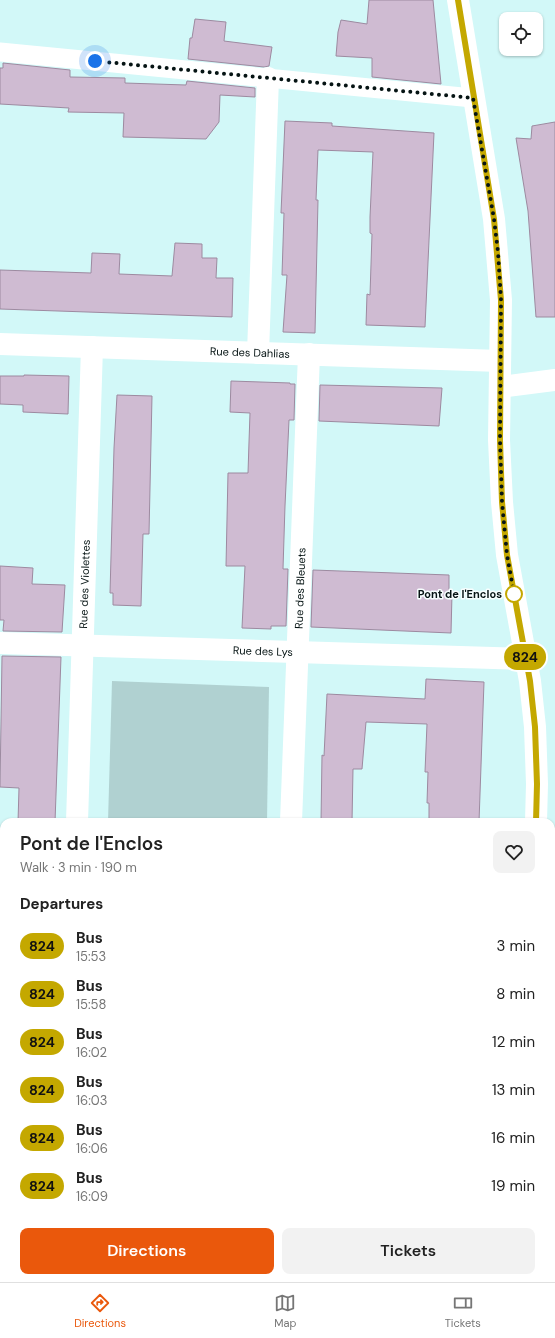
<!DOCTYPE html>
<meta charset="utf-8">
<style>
body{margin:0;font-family:"DM Sans",sans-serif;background:#f2f2f2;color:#222;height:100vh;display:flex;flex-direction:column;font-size:15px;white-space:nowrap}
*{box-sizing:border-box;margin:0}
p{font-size:13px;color:#767676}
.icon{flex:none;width:22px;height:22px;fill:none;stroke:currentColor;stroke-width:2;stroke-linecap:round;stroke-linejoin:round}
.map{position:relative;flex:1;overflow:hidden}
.panel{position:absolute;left:0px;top:818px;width:555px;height:464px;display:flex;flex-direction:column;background:#fff;border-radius:12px 12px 0 0;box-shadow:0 1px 3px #0004}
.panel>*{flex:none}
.badge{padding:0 8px;border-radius:13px;font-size:14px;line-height:26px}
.tools{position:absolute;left:499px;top:12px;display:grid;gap:8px}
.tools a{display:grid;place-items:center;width:44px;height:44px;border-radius:8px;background:#fff;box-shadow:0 1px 3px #0004;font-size:20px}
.you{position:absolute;width:20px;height:20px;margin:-10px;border:3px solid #fff;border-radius:50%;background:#1a73e8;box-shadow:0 0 0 6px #1a73e833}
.map>.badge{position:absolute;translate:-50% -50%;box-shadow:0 0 0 2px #fff}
h2{padding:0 20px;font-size:15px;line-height:36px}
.round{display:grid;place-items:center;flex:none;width:42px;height:42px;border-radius:8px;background:#f2f2f2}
.summary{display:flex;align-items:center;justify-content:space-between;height:68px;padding:0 20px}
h1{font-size:19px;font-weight:600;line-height:30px}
.action{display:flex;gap:8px;margin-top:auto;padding:8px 20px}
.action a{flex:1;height:46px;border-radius:8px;background:#ea580c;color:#fff;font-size:16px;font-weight:600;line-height:46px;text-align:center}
.action a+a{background:#f2f2f2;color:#222}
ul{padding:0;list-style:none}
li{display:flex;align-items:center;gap:12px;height:48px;padding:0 20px}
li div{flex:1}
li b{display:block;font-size:15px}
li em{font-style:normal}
li .badge{min-width:44px;font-weight:700;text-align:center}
.tab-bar{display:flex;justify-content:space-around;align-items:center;height:56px;border-top:1px solid #e0e0e0;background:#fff;font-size:11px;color:#767676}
.tab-bar a{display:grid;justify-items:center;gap:2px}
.tab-bar .selected{color:#ea580c}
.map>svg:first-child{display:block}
.green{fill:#b0d1d1}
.building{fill:#cfbbd2;stroke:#9d8aa0}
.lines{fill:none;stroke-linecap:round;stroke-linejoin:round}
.service{stroke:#fff;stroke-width:19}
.minor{stroke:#fff;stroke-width:22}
.tertiary{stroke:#fff;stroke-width:22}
.line-casing{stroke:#fff;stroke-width:9}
.line{stroke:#c4a800;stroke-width:6}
.walk{stroke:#061414;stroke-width:4;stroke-dasharray:0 7.2}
.stop-dot{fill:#fff;stroke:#c4a800;stroke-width:2}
.labels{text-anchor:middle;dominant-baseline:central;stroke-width:3;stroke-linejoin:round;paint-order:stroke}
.street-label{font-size:11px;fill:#061414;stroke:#f7fefe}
.stop-label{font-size:11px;font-weight:bold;fill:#061414;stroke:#f7fefe;text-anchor:end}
</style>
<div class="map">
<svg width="555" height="1282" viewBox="0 0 555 1282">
<rect width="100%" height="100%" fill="#d2f8f8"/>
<polygon class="green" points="112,681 269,687 267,822 108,822"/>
<g class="building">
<polygon points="369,0 433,0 441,84 372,77 372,58 336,56 338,32 341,20 367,24"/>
<polygon points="195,19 226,22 224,41 272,47 269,66 264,67 188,59 190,38 192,38"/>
<polygon points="3,63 70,70 70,77 125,78 125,83 186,85 187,81 255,88 255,97 220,95 219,122 206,139 123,137 124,113 68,112 69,108 0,104 0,68 3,68"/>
<polygon points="285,121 332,123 332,126 434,133 425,327 366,325 367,294 370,295 372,234 370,233 370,217 373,152 318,150 316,200 318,200 315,333 283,332 287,275 282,275 284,213 281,213"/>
<polygon points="555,122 555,317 536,317 528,211 516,138 531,139 532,126"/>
<polygon points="175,243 202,244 202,258 217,258 216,278 233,278 232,317 0,309 0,270 91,273 92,253 120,254 119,274 172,276"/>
<polygon points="24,375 69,376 68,414 23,412 23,405 0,404 0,376 24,376"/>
<polygon points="231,381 290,383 290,384 295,384 294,420 289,420 285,506 283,569 288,569 286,626 271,626 271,629 242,628 245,566 226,566 228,473 248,473 249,442 250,413 230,412"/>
<polygon points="320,385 442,388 439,426 319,421"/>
<polygon points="117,395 152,396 149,534 143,534 141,606 113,605 113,593 110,593 114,448"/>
<polygon points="0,566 33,568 32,584 65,585 62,632 3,631 4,620 0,620"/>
<polygon points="313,570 449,575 449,594 452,594 451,633 311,627"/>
<polygon points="2,656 61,657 55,822 18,822 19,788 0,787"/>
<polygon points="426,679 484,682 479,822 429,822 429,803 427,803 428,772 425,772 427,724 366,722 362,769 353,769 352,822 321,822 322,755 324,756 327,694 425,699"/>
</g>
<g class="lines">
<polyline class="service" points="0,52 473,98"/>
<g class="minor">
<path id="s1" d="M0 344 500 361"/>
<polyline points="258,353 268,78"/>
<polyline points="500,387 555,380"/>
<path id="s2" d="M0 643 525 659"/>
<path id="s3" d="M77 822 92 347"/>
<path id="s4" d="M291 822 309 354"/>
<polyline points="0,990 4,990"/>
<polyline points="63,1282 64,1278"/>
<polyline points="280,1282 280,1278"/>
</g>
<g class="tertiary">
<polyline points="458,0 494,219 501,300 499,440 502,502 507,555 530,681 535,727 537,784 536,822"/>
<polyline points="503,1282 503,1278"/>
</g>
</g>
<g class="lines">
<g class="line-casing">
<polyline id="line" points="458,0 494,219 501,300 500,440 502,502 507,555 530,681 535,727 537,784 536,822"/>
</g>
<use href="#line" class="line"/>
<polyline class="walk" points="95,61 473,98 494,219 498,252 501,300 500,440 502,502 507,555 515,599 514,594"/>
</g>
<circle class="stop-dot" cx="514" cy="594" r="8"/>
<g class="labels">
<g class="street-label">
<text stroke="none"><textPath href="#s1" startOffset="250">Rue des Dahlias</textPath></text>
<text stroke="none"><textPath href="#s3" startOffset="238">Rue des Violettes</textPath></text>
<text stroke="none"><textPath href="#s4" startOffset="234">Rue des Bleuets</textPath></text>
<text stroke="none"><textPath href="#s2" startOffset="263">Rue des Lys</textPath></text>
</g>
<g class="stop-label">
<text x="502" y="594">Pont de l'Enclos</text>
</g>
</g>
</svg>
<div class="tools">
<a><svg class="icon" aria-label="locate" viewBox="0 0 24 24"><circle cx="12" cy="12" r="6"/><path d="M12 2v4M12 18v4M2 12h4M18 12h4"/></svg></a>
</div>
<div class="you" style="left:95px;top:61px"></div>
<b class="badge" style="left:525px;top:657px;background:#c4a800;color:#111">824</b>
<section class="panel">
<div class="summary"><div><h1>Pont de l'Enclos</h1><p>Walk · 3 min · 190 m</p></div><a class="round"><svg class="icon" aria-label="heart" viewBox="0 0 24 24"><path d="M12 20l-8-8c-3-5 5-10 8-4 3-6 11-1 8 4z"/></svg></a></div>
<h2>Departures</h2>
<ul>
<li><span class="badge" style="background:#c4a800;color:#111">824</span><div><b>Bus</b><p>15:53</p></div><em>3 min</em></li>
<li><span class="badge" style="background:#c4a800;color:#111">824</span><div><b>Bus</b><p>15:58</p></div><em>8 min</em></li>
<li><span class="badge" style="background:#c4a800;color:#111">824</span><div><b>Bus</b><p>16:02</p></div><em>12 min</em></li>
<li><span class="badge" style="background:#c4a800;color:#111">824</span><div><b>Bus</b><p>16:03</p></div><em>13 min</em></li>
<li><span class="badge" style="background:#c4a800;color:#111">824</span><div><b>Bus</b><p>16:06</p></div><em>16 min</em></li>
<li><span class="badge" style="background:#c4a800;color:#111">824</span><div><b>Bus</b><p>16:09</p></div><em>19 min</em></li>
</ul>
<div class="action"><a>Directions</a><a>Tickets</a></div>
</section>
</div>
<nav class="tab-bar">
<a class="selected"><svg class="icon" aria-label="directions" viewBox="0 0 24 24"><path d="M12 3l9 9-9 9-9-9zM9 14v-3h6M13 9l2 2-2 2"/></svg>Directions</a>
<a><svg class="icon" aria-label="map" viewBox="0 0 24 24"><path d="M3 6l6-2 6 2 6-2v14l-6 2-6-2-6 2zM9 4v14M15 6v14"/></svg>Map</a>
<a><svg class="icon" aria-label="tickets" viewBox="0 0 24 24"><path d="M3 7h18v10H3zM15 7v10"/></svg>Tickets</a>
</nav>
